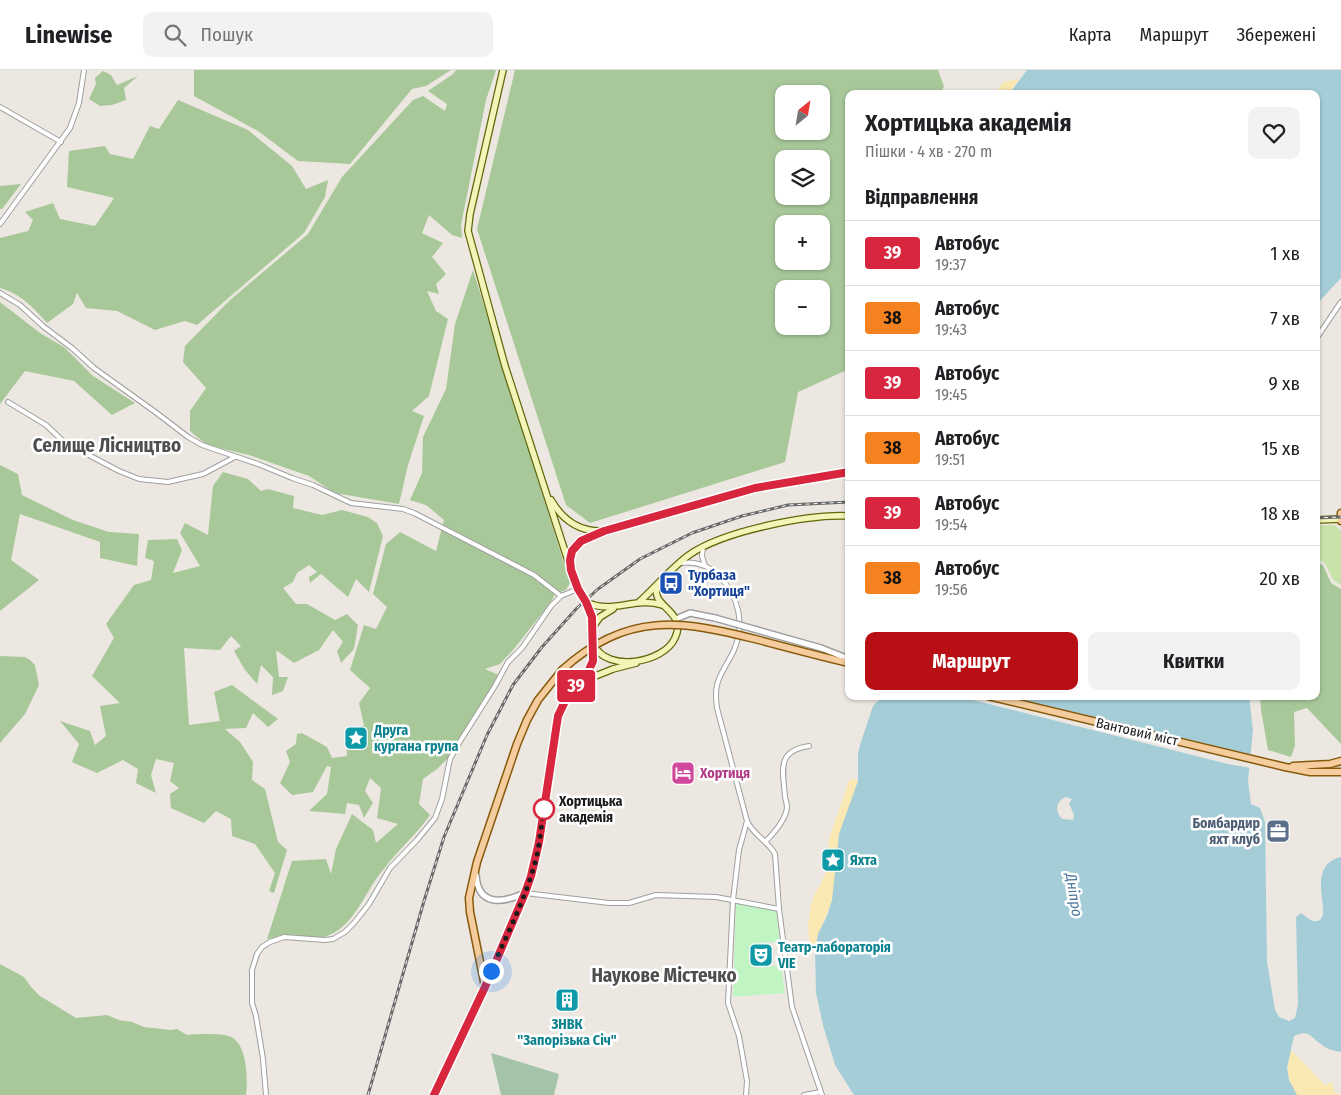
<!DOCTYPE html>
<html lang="uk">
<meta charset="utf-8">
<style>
body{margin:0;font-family:"Fira Sans Condensed",sans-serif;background:#f2f2f2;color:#202124;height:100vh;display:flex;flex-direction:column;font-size:19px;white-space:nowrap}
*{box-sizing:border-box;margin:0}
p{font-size:16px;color:#757577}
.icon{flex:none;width:28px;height:28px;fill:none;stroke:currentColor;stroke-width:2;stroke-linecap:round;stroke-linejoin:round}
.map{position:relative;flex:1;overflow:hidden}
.sheet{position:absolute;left:845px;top:20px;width:475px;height:610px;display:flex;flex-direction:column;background:#fff;border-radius:10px;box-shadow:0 1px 4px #0004}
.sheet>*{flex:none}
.badge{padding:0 10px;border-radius:4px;font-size:18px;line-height:32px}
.needle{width:32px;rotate:30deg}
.fabs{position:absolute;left:775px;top:15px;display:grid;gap:10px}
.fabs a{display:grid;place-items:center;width:55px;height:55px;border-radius:10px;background:#fff;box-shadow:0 1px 4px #0004;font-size:25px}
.you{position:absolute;width:25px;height:25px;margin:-12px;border:4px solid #fff;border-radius:50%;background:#1a73e8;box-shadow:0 0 0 8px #1a73e833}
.map>.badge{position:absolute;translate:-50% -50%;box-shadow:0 0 0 2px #fff}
h2{padding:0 20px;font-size:19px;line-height:45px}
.round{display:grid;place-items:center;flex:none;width:52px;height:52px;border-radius:10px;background:#f2f2f2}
.overview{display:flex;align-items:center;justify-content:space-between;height:85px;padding:0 20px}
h1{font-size:24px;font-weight:700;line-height:38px}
.button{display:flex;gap:10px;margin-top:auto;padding:10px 20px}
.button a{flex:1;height:58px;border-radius:10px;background:#b70f14;color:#fff;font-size:20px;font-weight:700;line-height:58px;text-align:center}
.button a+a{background:#f2f2f2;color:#202124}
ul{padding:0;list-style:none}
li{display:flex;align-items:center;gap:15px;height:65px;padding:0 20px;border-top:1px solid #e0e0e0}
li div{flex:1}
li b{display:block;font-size:19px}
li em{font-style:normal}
li .badge{min-width:55px;font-weight:700;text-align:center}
header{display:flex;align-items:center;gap:30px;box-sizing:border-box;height:70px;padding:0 25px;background:#fff;border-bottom:1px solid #e0e0e0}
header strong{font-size:24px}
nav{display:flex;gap:28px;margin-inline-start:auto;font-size:18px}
.search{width:350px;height:45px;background:#f2f2f2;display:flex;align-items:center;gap:12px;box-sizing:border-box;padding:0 18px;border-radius:10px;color:#757577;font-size:19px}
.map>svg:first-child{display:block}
.grass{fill:#c8e3aa}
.forest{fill:#a8c899;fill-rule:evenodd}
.sand{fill:#f9e8b2}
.cemetery{fill:#a4c3a8}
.park{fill:#c0f4c2}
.water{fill:#a4cdd7;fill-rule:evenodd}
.pier{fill:#ece8e1}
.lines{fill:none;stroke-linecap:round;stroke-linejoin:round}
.minor-casing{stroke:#9f9f9f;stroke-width:6}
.tertiary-casing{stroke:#9f9f9f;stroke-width:8}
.secondary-casing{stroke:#61680c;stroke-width:8}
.primary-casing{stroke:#875a0b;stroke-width:9}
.minor{stroke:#fff;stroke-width:4}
.tertiary{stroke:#fff;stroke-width:5}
.secondary{stroke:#f3f4b7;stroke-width:5.5}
.primary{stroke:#f4cc9e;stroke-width:6}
.rail-casing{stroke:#696969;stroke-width:3}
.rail{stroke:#fff;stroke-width:1;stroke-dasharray:4;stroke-linecap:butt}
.tertiary-bridge-casing{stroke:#9f9f9f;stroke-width:8;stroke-linecap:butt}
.primary-bridge-casing{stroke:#875a0b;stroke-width:9;stroke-linecap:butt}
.tertiary-bridge{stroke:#fff;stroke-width:5}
.primary-bridge{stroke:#f4cc9e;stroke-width:6}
.line-casing{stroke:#fff;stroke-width:11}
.line{stroke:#d7263d;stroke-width:8}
.walk{stroke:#1b1b1b;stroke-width:5;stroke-dasharray:0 9}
.stop-dot{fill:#fff;stroke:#d7263d;stroke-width:2.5}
.labels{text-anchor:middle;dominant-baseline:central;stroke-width:5;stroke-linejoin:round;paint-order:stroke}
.transit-label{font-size:14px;font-weight:bold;fill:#164399;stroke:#fff;text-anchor:start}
.culture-label{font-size:14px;font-weight:bold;fill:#0d838f;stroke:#fff;text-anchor:start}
.street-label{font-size:14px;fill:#1b1b1b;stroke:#fff}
.hotel-label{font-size:14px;font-weight:bold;fill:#b23c85;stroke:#fff;text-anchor:start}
.stop-label{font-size:14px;font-weight:bold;fill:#1b1b1b;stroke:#fff;text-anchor:start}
.service-label{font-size:14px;font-weight:bold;fill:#4e5e75;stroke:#fff;text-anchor:end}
.water-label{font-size:15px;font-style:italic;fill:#4d779b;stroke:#fff}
.district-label{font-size:19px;font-weight:bold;fill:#4e4e4e;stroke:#fff}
</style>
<header>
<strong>Linewise</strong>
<div class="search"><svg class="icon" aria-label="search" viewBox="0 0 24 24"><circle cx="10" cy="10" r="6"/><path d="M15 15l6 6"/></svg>Пошук</div>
<nav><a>Карта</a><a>Маршрут</a><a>Збережені</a></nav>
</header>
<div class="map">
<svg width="1341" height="1025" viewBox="0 0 1341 1025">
<rect width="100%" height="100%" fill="#ece8e1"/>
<polygon class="grass" points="1316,455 1335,455 1341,461 1341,515 1334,511 1324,492 1316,490"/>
<g class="forest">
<polygon points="194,0 451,0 426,16 412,19 350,94 298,91 258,61 194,26"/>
<polygon points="456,0 496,0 486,30 461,155 462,168 452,165 429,145 422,163 443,173 432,187 446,204 436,214 439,224 427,221 436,241 448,249 429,326 412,341 424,346 408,395 399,434 335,423 309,406 249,385 207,375 190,361 190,341 206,318 183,292 185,276 229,231 308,164 342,107 413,30 423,26 445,41 447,34 428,21 453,4"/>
<path d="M515 0H938L944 16 940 24H849V299L798 322 785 392 590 453 566 435 477 159ZM784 24H821V61H784ZM784 89H821V126H784ZM784 154H821V191H784ZM784 219H821V256H784Z"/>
<polygon points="103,1 111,5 117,15 138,6 124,18 126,30 112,35 100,36 89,29 96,14 95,8"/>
<path d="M178 30 248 60 292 96 306 119 328 110 325 127 304 163 197 255 185 251 155 260 117 241 86 238 77 223 73 234 47 253C33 237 21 224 0 218V168L28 161 33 150 25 142 53 133 60 149 95 156 114 128 67 117 69 81 105 76 110 84 133 89 150 56 159 59Z"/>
<polygon points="21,114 2,139 0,139 0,116"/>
<path d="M473 200 570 513 566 520 555 524 551 532 513 580 500 594 485 599 501 606 455 681 437 699 423 709 419 734 430 745C416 765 398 780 383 800 365 821 355 856 327 866 314 870 302 865 289 865 282 865 274 868 267 869L292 791 326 789 331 804 336 779 352 744 373 760 376 773 398 754 377 748 381 718 370 708 365 721 373 733 364 748 359 735 347 733 345 744 309 741 327 724 331 697 327 696 313 722 292 725 280 713 290 692 286 681 296 674 297 664 302 663 327 677 332 688 347 686 346 660 364 656 359 633 370 618 350 600 364 555 376 559 387 537 373 524 386 474 400 462 436 481 444 450 426 435 410 430 422 403 423 367 446 319 455 254Z"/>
<polygon points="0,232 40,263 64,277 93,306 135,333 112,345 74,311 25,301 0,334"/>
<polygon points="0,395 18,404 22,425 73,450 109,462 139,464 137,496 100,488 100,472 20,444 11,490 39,510 0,541"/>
<polygon points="223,402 248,409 261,421 268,419 294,426 293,438 322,445 342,440 368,447 377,453 383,466 369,522 356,509 348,527 321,504 310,513 309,507 317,502 309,495 297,503 293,512 283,518 296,534 307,534 335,550 347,544 358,555 354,579 341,593 337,581 343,572 333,560 319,580 294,593 276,580 279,607 288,607 283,621 272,625 273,607 261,595 257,614 245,600 234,581 241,576 231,566 220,580 184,578 189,655 220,651 214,622 232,615 278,649 268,657 253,643 246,658 225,659 240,672 253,692 252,710 265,719 278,772 287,780 274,823 269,821 275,803 255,774 232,766 231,749 216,741 204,753 171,738 170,724 179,718 170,711 174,693 156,689 151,705 156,723 136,713 138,699 123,690 97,703 72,692 79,674 60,651 90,661 95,675 106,666 100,636 120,633 92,606 114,568 106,554 134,515 151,510 154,491 145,488 148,470 177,469 182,480 173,503 200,496 180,463 185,453 208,465 213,416"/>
<polygon points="1316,492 1323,495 1331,513 1341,519 1341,674 1307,638 1294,642 1295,676 1291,687 1268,680 1261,640 1260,626 1316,626"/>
<polygon points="0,586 25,587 30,590 35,595 39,615 25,644 0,673"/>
<path d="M0 894 24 907 31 917 40 926 76 948 107 945 119 950 132 952 144 957 171 960 177 959 187 965C196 964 223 963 231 967 247 974 248 1009 246 1025H0Z"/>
</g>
<g class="sand">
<polygon points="1019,9 1009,24 994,24 1004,12"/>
<path d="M854 709 858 711C852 733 841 754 838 777 835 795 836 813 832 830 827 848 816 863 815 881L810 877 808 856 811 835 814 825 820 816 828 797 829 769 848 714 850 710Z"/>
<path d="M1291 980 1325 1015 1332 1012 1335 1023 1341 1025H1297C1286 1008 1287 999 1291 980Z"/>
</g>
<polygon class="cemetery" points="491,983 559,1004 554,1025 501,1025"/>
<polygon class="park" points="736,833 776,841 780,872 753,873 756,898 781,895 785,923 733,927"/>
<g class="water">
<polygon points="1027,0 1341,0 1341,208 1316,235 1316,24 1009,24"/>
<path d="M887 626H1249L1253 660 1248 711 1251 734 1260 738 1265 752 1267 891 1275 940 1279 947 1289 951 1295 948 1298 934 1296 847 1301 843C1305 845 1310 851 1314 851 1339 853 1300 797 1341 787V982C1334 981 1327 979 1322 975 1310 967 1310 959 1294 966L1287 998 1289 1010 1297 1025H854L835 995 823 955 816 923 815 881 818 864 827 846 832 830 839 764 858 711V684L860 675 873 636 878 631ZM1066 727 1072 729 1069 733 1074 745 1073 750 1062 749C1055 741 1055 732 1066 727Z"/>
</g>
<polygon class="pier" points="957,626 1006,626 1253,685 1251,698 1228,694"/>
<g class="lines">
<g class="minor-casing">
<g id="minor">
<polyline points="0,37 61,72"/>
<polyline points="0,154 70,58 79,33 84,0"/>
<polyline points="0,223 20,235 44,257 72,278 94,298 158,344 188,367 202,375 258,394 292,408 313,415 351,433 403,439 414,443 534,505 561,526"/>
<polyline points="1316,269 1341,232"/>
<polyline points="8,332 46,355 64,372 119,401 139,409 168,412 181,409 203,404 235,387"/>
<polyline points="703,477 702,486 705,496"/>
<path d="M681 493C696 491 708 495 719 506 739 526 745 554 734 580 729 592 720 602 717 615 715 623 716 630 717 638L747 751C753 765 768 771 775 784L779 839 792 937 822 1025"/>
<path d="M766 771C774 763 785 751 787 738 787 735 786 730 785 727 783 700 776 681 809 676"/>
<polyline points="525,823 609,833 629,833 656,825 716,827 779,839"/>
<polyline points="266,1025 263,989 256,946 252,933 252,900 257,884 262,877 270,872 284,867 325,870 333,869 345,862 354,853 369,834 390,798 417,770 435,748 442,729 450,689 459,673 495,616 508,592 522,578 551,536 561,526 578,519"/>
<polyline points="746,1025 747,1011 739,966 728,933 733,830 739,780 747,751"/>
<polyline points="804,1025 821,1022"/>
</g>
</g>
<g class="tertiary-casing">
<g id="tertiary">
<polyline points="676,549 690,543 715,548"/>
<path d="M476 805C478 837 503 833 525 823"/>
</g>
</g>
<g class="secondary-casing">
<g id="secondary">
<path d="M551 430C562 449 578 461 600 461"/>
<polyline points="1316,450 1340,449"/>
<path d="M570 493C570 473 588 466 604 461L755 418 849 402"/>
<path d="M586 532C613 545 635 526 662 535"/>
<path d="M639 532C656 517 671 498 689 485 723 461 808 444 849 446"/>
<polyline points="593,557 600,547 613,539"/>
<path d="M594 575C607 603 664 593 675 568 688 540 648 537 658 515"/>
<polyline points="583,611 613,599 636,593"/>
<polyline points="485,917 525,823 536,789 558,646 567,627 588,602 593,591 591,547 586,532 578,519 571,500 505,296 468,161 470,144 503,0"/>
</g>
</g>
<g class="primary-casing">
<g id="primary">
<polyline points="1341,443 1341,451"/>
<polyline points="988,626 1285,697 1310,702 1341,702"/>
<polyline points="1293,696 1330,694 1341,691"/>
<polyline points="434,1025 485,917 470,842 469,828 477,792 517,674 527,650 538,630 562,600"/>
</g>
</g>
<use href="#minor" class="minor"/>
<use href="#tertiary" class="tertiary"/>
<use href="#secondary" class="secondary"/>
<use href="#primary" class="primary"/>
<g class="rail-casing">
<g id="rail">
<polyline points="1316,448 1341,447"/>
<polyline points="368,1025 424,831 444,767 487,665 513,615 542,577 577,538 598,519 640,489 692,463 742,446 788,435 849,432"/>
</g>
</g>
<use href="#rail" class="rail"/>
<g class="tertiary-bridge-casing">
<polyline id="tertiary-bridge" points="715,548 821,578 849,589"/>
</g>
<g class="primary-bridge-casing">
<path id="primary-bridge" d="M562 600C627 541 681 550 759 570 789 578 819 586 849 593"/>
</g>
<use href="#tertiary-bridge" class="tertiary-bridge"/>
<use href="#primary-bridge" class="primary-bridge"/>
</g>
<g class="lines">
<g class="line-casing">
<polyline id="line" points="434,1025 485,917 525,823 531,806 539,772 558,646 567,627 588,602 593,591 592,547 586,532 578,519 571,500 570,490 572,481 581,471 604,461 755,418 849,402"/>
</g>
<use href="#line" class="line"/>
<path class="walk" d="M491 901C507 864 526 828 536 789 540 773 541 756 544 739"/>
</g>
<defs>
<g id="bus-square" transform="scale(1.25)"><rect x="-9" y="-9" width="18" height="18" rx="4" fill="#1a4fb4" stroke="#fff"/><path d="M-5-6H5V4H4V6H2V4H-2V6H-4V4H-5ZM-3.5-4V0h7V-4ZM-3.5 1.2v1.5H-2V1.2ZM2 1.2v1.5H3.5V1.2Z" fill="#fff"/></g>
<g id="sight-square" transform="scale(1.25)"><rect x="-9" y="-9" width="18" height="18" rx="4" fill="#0f9aa8" stroke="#fff"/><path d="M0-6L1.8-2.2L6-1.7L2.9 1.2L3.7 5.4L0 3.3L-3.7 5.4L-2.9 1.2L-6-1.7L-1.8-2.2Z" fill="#fff"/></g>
<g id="hotel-square" transform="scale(1.25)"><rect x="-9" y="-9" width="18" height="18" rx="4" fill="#d1479c" stroke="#fff"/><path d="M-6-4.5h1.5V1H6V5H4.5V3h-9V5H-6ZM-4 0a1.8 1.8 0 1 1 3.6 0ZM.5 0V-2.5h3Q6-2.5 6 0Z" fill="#fff"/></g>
<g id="office-square" transform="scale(1.25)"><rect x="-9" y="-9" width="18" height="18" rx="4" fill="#5c6f8a" stroke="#fff"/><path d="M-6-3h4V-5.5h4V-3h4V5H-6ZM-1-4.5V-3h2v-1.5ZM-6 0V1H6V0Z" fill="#fff"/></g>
<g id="theatre-square" transform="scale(1.25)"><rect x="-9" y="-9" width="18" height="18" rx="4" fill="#0f9aa8" stroke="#fff"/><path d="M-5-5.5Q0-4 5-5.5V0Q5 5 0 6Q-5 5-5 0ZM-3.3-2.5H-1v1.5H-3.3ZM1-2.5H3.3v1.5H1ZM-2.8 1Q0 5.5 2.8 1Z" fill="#fff"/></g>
<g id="building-square" transform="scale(1.25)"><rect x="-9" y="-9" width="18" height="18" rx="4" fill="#0f9aa8" stroke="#fff"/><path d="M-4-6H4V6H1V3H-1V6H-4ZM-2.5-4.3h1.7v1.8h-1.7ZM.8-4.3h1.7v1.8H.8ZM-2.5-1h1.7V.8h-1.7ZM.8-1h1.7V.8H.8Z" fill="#fff"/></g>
</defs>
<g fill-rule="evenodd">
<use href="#bus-square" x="671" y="513"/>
<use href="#sight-square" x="356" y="668"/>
<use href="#hotel-square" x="683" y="703"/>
<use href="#office-square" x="1278" y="761"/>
<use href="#sight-square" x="833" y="790"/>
<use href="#theatre-square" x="761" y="885"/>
<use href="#building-square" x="567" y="930"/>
</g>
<circle class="stop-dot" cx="544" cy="739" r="10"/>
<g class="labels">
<g class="transit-label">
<text x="688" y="505">Турбаза<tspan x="688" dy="16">"Хортиця"</tspan></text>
</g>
<g class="culture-label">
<text x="374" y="660">Друга<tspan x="374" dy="16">кургана група</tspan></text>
<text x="850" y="790">Яхта</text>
<text x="778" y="877">Театр-лабораторія<tspan x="778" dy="16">VIE</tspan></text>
<text x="567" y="954" text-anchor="middle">ЗНВК<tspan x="567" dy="16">"Запорізька Січ"</tspan></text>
</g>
<g class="street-label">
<text transform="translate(1137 662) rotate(13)">Вантовий міст</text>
</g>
<g class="hotel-label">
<text x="700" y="703">Хортиця</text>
</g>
<g class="stop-label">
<text x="559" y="731">Хортицька<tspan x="559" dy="16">академія</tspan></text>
</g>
<g class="service-label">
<text x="1260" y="753">Бомбардир<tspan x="1260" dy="16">яхт клуб</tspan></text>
</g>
<g class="water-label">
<text transform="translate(1074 825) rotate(81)">Дніпро</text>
</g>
<g class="district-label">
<text x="107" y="375">Селище Лісництво</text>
<text x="664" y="905">Наукове Містечко</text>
</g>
</g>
</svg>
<div class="fabs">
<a><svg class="needle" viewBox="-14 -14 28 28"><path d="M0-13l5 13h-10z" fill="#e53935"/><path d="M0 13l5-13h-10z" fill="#757577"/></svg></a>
<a><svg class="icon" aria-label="layers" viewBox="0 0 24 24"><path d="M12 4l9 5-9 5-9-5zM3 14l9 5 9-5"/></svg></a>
<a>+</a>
<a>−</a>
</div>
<div class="you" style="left:491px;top:901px"></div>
<b class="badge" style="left:576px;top:616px;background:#d7263d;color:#fff">39</b>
<section class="sheet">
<div class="overview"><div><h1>Хортицька академія</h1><p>Пішки · 4 хв · 270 m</p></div><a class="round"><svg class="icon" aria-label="heart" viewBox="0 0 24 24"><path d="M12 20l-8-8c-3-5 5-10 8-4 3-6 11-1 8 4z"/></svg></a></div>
<h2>Відправлення</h2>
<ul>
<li><span class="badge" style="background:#d7263d;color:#fff">39</span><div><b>Автобус</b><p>19:37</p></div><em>1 хв</em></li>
<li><span class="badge" style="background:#f58220;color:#111">38</span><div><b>Автобус</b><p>19:43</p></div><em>7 хв</em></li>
<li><span class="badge" style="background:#d7263d;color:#fff">39</span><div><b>Автобус</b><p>19:45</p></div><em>9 хв</em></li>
<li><span class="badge" style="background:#f58220;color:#111">38</span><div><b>Автобус</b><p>19:51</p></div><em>15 хв</em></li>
<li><span class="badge" style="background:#d7263d;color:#fff">39</span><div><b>Автобус</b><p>19:54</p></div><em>18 хв</em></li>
<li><span class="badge" style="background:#f58220;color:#111">38</span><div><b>Автобус</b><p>19:56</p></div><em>20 хв</em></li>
</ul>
<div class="button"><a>Маршрут</a><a>Квитки</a></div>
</section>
</div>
